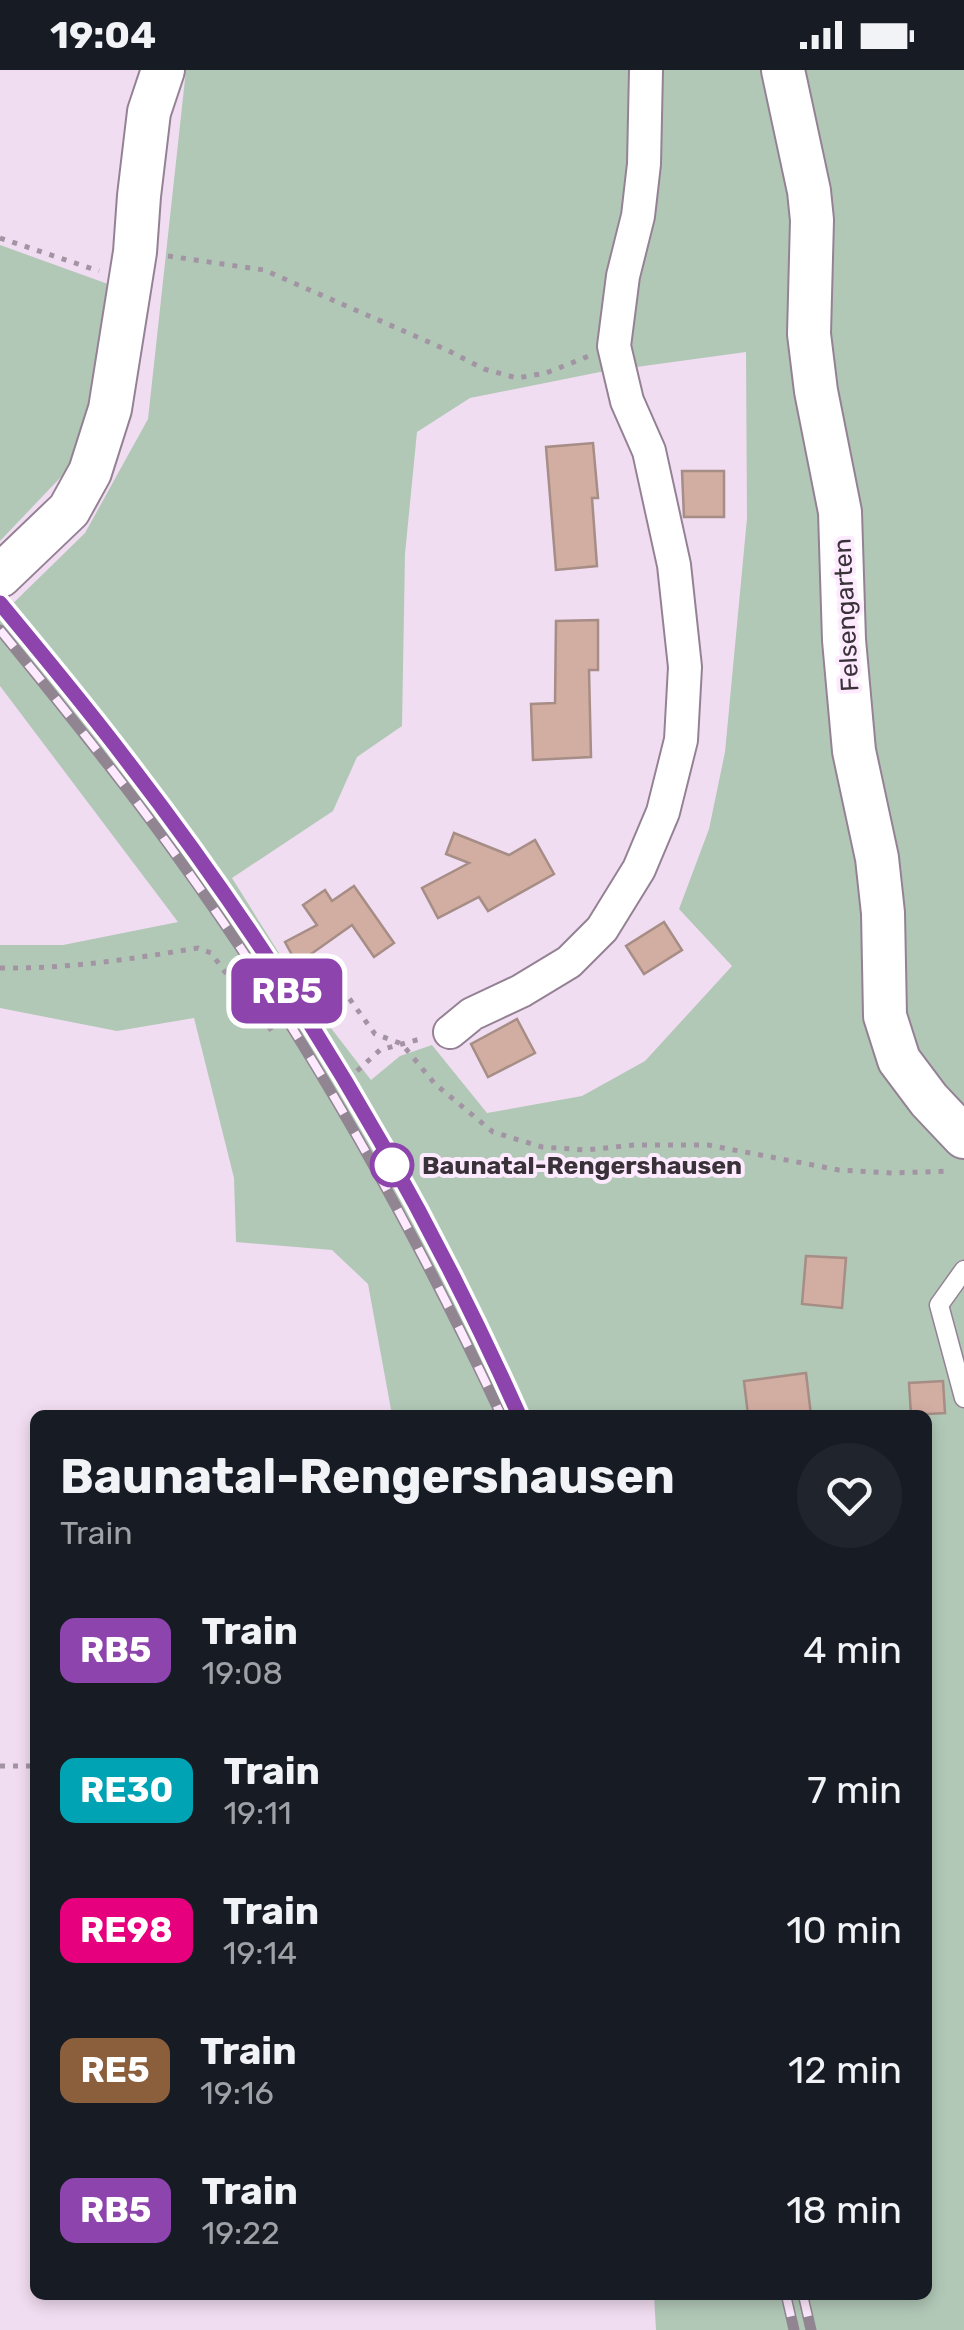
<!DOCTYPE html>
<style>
body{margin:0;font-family:Rubik,sans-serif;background:#20242c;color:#f1f3f6;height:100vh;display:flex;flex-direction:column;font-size:38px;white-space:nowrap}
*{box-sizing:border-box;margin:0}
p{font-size:32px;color:#9ea1a6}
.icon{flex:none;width:55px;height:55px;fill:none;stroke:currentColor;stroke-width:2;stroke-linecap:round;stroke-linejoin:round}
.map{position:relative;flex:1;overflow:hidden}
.drawer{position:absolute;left:30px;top:1340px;width:902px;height:890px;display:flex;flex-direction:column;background:#171b24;border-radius:15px;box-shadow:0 5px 15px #0003}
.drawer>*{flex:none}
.badge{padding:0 20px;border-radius:15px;font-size:35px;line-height:65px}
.map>.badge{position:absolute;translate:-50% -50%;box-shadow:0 0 0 5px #fff}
.round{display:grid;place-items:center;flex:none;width:105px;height:105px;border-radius:52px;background:#20242c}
.headline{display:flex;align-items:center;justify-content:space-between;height:170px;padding:0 30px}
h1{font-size:48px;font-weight:700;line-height:75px}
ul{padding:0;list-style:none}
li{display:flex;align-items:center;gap:30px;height:140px;padding:0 30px}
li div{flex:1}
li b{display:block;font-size:38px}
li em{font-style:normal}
li .badge{min-width:110px;font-weight:700;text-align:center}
.status{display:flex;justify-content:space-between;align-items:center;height:70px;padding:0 50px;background:#171b24;direction:ltr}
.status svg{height:28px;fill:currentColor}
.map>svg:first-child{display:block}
.green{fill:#b1c8b7;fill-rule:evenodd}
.building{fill:#d2ada2;stroke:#a68d85;stroke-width:2.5}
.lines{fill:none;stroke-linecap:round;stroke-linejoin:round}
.service-casing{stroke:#948294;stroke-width:21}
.minor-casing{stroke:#948294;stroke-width:36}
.tertiary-casing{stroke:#948294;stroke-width:46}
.path{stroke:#a394a3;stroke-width:5;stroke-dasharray:5 8;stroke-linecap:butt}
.service{stroke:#fff;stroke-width:18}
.minor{stroke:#fff;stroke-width:32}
.tertiary{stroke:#fff;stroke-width:42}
.rail-casing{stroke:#928592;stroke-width:11}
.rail{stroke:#feeafe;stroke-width:8;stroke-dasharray:22;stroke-linecap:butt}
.path-bridge{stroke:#a394a3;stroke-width:5;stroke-dasharray:5 8;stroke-linecap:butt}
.line-casing{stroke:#fff;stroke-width:22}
.line{stroke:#8e44ad;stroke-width:15}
.stop-dot{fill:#fff;stroke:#8e44ad;stroke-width:5}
.labels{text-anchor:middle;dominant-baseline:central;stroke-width:8;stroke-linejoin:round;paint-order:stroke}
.street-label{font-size:25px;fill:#393239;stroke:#feeafe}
.stop-label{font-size:25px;font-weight:bold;fill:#393239;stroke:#feeafe;text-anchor:start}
</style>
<div class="status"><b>19:04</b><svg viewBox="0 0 49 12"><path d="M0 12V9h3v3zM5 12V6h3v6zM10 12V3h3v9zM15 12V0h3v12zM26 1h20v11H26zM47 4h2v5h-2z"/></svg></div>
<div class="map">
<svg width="964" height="2260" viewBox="0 0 964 2260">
<rect width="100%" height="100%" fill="#f1ddf1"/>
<g class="green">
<path d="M186 0H964V2260H656L654 2225H928V1345H392L368 1214 332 1180 236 1172 234 1108 194 948 117 961 0 938V875H63L178 852 0 616V546L85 463 148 349ZM746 282 747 448 725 682 709 759 679 839 732 896 645 991 582 1026 487 1043 432 975 400 986 371 1010 304 923 232 808 333 741 357 687 402 656 405 484 417 362 470 328 600 302Z"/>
<polygon points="0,175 108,214 79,388 0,471"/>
</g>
<g class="building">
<polygon points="593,373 598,428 592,428 597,496 556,500 546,377"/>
<polygon points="682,401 724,401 724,447 684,447"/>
<polygon points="598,550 598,600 589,600 591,687 533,690 531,634 555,633 556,551"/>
<polygon points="454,763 509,785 535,770 554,804 488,841 479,827 438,848 422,818 469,793 446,784"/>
<polygon points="354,816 394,873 374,887 352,855 297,894 285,872 317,855 303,835 325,820 332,831"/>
<polygon points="664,852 682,880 644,904 626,876"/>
<polygon points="517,949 535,983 488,1007 471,974"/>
<polygon points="806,1186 846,1188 842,1238 802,1234"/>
<polygon points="806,1303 811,1345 748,1345 744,1311"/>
<polygon points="943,1311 945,1343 911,1345 909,1313"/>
</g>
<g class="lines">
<g class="service-casing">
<polyline id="service" points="964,1200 939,1235 964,1328"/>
</g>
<g class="minor-casing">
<polyline id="minor" points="450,962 472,944 521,921 569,892 602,859 639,799 663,742 681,670 685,597 674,495 649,381 627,331 614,276 623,206 638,146 644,94 646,0"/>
</g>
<g class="tertiary-casing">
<g id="tertiary">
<polyline points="783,0 809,121 812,150 809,264 816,321 840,442 844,570 854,681 877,788 883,843 885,946 899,990 929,1030 964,1067"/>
<polyline points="0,506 69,440 90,402 110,339 135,182 139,126 149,42 163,0"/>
</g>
</g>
<g class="path">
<polyline points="0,168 99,201"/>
<polyline points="168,186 264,200 447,280 484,299 517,308 546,303 589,286"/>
<path d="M0 898C68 899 131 889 198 878L211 883 268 960"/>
<polyline points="311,931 338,913 375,964 402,974 435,1014 493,1062 542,1077 586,1080 634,1075 708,1075 839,1100 893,1103 951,1101"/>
<polyline points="357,1001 380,980 424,968"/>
<polyline points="0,1696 35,1696"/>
</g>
<use href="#service" class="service"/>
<use href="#minor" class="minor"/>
<use href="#tertiary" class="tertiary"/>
<g class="rail-casing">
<g id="rail">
<path d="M0 533C42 584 84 634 124 687 280 889 414 1112 519 1345"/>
<path d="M0 560C59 632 118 705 173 781 301 957 409 1148 501 1345"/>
<polyline points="786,2225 794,2260"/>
<polyline points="803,2225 811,2260"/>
</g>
</g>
<use href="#rail" class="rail"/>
<polyline class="path-bridge" points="268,960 311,931"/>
</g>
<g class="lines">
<g class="line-casing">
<path id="line" d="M0 533C42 584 84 634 124 687 280 889 415 1112 519 1345"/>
</g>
<use href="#line" class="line"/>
</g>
<circle class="stop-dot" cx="392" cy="1095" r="20"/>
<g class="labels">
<g class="street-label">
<text transform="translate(846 545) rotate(-93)">Felsengarten</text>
</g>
<g class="stop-label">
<text x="422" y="1095">Baunatal-Rengershausen</text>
</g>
</g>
</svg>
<b class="badge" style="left:287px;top:921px;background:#8e44ad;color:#fff">RB5</b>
<section class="drawer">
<div class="headline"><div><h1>Baunatal-Rengershausen</h1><p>Train</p></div><a class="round"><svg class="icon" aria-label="heart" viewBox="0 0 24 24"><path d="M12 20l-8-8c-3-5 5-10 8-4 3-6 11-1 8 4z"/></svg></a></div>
<ul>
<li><span class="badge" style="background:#8e44ad;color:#fff">RB5</span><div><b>Train</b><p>19:08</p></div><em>4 min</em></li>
<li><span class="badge" style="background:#00a3b4;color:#fff">RE30</span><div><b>Train</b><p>19:11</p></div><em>7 min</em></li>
<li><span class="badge" style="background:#e6007e;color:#fff">RE98</span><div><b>Train</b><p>19:14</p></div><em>10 min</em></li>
<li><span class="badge" style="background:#8b5e3c;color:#fff">RE5</span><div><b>Train</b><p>19:16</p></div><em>12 min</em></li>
<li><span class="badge" style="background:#8e44ad;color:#fff">RB5</span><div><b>Train</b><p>19:22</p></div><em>18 min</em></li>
</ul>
</section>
</div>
